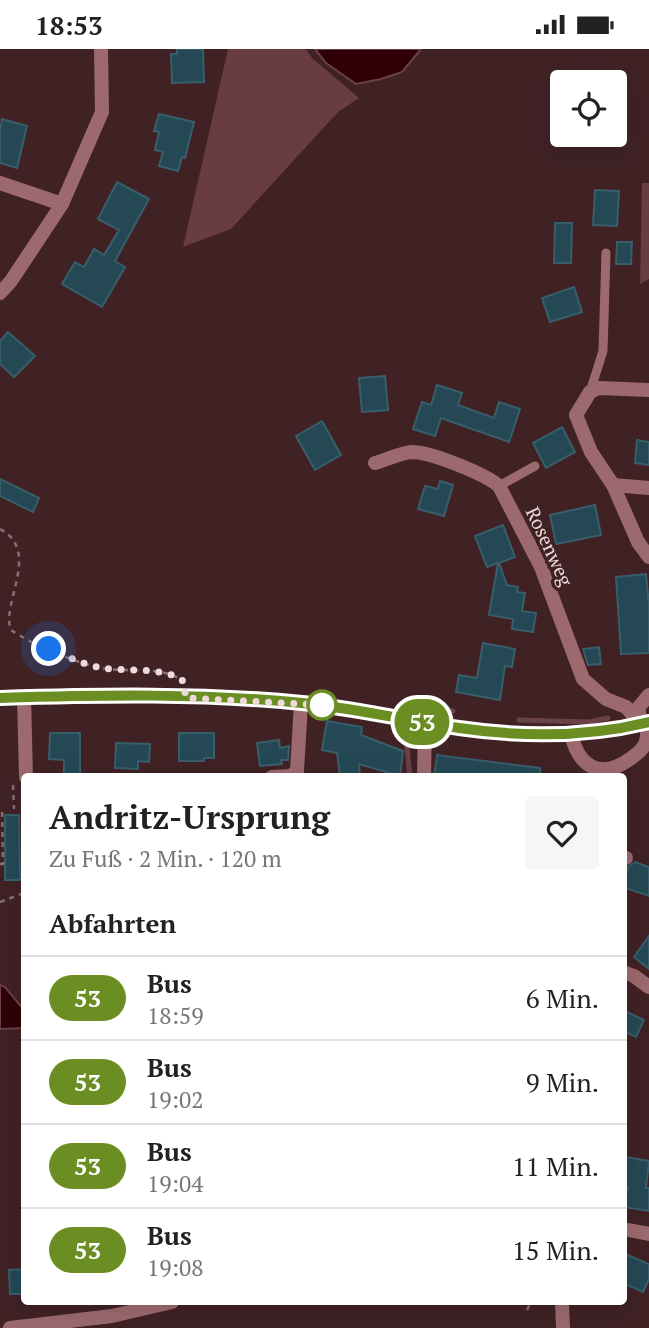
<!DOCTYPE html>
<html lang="de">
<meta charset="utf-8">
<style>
body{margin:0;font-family:"PT Serif",serif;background:#f6f6f6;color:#222;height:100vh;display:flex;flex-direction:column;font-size:26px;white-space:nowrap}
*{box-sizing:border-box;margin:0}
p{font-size:23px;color:#767676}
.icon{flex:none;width:38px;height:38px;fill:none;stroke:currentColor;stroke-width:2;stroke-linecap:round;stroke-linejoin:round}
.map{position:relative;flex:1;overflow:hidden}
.sheet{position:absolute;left:21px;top:724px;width:606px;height:532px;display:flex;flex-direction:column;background:#fff;border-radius:7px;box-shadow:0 7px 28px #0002}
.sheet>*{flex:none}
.badge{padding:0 14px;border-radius:23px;font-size:24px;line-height:46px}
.tools{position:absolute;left:550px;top:21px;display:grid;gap:14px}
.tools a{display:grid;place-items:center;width:77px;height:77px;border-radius:7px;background:#fff;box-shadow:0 7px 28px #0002;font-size:35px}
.you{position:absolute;width:35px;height:35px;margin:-18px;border:5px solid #fff;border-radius:50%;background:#1a73e8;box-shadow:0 0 0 10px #1a73e833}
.map>.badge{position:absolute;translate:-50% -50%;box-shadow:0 0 0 4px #fff}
h2{padding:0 28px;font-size:26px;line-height:63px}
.round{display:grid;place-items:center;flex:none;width:74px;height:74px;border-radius:7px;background:#f6f6f6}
.overview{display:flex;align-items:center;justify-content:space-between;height:119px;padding:0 28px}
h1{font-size:33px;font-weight:800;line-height:52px}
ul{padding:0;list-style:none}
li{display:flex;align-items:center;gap:21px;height:84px;padding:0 28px;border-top:2px solid #e0e0e0}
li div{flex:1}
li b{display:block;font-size:26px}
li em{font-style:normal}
li .badge{min-width:77px;font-weight:700;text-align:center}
.status{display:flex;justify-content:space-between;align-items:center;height:49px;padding:0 35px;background:#fff;direction:ltr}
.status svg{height:19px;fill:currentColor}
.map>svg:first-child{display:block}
.green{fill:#683c41}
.water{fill:#300008;stroke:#694147;stroke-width:2}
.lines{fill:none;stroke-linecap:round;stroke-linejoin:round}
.stream{stroke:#694147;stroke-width:5}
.building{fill:#244955;stroke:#395e6b;stroke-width:2}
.path{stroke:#896f71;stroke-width:2.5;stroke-dasharray:5 5;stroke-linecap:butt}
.lane{stroke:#9c6a6e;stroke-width:9}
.street{stroke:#9c6a6e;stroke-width:14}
.secondary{stroke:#dc8c93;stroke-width:14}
.line-casing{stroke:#fff;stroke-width:16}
.line{stroke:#6b8e23;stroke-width:10}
.walk{stroke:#efdadb;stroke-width:7;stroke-dasharray:0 12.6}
.stop-dot{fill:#fff;stroke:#6b8e23;stroke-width:3.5}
.labels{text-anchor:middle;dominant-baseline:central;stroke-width:7;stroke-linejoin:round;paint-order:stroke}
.street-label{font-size:19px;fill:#efdadb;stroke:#402225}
</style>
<div class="status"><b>18:53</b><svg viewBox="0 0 49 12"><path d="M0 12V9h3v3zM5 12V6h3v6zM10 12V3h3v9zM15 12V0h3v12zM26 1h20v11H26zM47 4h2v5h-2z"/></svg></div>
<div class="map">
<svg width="649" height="1279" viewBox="0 0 649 1279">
<rect width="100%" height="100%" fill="#402225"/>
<g class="green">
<polygon points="228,0 306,0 312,9 359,49 338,63 231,180 183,198"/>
<polygon points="642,134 649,134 649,230 640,235"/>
</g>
<g class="water">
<polygon points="315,0 421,0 402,23 381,30 356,35 326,14"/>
<polygon points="0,936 5,938 24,961 24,979 0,980"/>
</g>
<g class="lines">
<g class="stream">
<polyline points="413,659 419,656 453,662"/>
<polyline points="519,671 590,673 608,669"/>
<polyline points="406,688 410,728"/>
</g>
</g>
<g class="building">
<polygon points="177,0 203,0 204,33 172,34 171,5 177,5"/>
<polygon points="159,65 194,73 185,109 182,108 178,122 159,117 163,103 155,101 159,83 154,82"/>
<polygon points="2,70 27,77 17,119 0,114 0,82"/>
<polygon points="117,133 149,150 115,212 125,218 102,258 62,235 75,213 84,218 94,200 104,206 119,181 98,170"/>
<polygon points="595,141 619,142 617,177 593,176"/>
<polygon points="555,174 572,174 571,214 554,214"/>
<polygon points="617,193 632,193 631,215 616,215"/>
<polygon points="574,238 582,263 550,273 542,249"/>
<polygon points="8,283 35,307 14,328 0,315 0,292"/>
<polygon points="385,327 388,361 362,363 359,329"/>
<polygon points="437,336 462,344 458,356 494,369 499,353 520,360 509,393 441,369 435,387 413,380 422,353 431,356"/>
<polygon points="322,372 341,406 315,421 296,387"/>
<polygon points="562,378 575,403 546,419 533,394"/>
<polygon points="637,391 649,393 649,416 635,414"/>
<polygon points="0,430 39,449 33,463 0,447"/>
<polygon points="440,432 453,436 444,467 418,460 425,437 438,440"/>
<polygon points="595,456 601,486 556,495 550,466"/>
<polygon points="503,476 515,508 499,514 507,536 518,538 517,543 525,544 522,562 536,564 533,583 512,580 513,570 489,566 498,514 487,518 475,487"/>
<polygon points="646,525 649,556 649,604 621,605 616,528"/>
<polygon points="483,594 515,600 512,618 505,617 500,651 456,643 459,626 477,629"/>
<polygon points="599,598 601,615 588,616 583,600"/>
<polygon points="327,672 362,678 361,686 403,702 400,727 359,715 360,728 340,728 337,704 322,701"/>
<polygon points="50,684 80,684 80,728 64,728 64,711 49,710"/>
<polygon points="179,684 214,684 214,709 204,709 204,712 179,712"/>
<polygon points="279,691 280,699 289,697 288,711 281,711 282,715 260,717 257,694"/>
<polygon points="116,694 150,695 149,713 138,712 138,720 115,719"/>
<polygon points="437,706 540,719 540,728 434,728"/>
<polygon points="5,766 19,766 20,831 5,831"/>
<polygon points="635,813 649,818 649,847 623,838 628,818"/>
<polygon points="649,887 649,920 634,908"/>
<polygon points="623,961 644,971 636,988 623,982"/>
<polygon points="626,1108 649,1112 646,1139 649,1139 649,1162 624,1158 628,1138 623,1137 623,1112 626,1112"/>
<polygon points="623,1204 649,1215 649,1230 643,1243 623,1234"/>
<polygon points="24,1220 24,1245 10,1245 9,1221"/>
</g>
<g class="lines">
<g class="path">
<path d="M0 480C42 502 0 556 11 581 33 596 74 613 100 619 126 624 162 616 183 632"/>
<polyline points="13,736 14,760"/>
<polyline points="0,815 3,815 2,760"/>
<polyline points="0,853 24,844"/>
<polyline points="527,1261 531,1253"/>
</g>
<g class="lane">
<polyline points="590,343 603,302 606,204"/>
<polyline points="499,437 535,417"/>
</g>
<g class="street">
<polyline points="0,134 62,155"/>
<polyline points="0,244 11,232 62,155 102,63 101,0"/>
<polyline points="649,341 598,339 590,343 576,366 591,403 613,436 638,493 649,508"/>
<path d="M375 414C386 411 400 404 412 403 431 403 485 425 499 437L541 518 583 630 606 650 626 658 641 675"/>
<polyline points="613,436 649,439"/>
<polyline points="24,648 26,728"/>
<polyline points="641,674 638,659 649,646"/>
<path d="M571 684C578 718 600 731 630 710 635 706 642 702 645 695 648 689 647 680 648 673"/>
<polyline points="272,728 291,727 297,722 301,654"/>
<polyline points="424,728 425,674"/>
<polyline points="623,808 626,809"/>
<polyline points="623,923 634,927 649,938"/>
<polyline points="623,1180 649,1185"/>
<polyline points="562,1253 563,1279"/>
<polyline points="10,1279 112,1267 172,1253"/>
</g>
<path class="secondary" d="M0 649C100 646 203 644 302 654 355 659 407 671 459 679 521 688 588 688 649 673"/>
</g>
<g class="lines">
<g class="line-casing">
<path id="line" d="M0 649C100 646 203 644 302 654 355 659 407 672 459 679 521 688 588 688 649 673"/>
</g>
<use href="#line" class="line"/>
<path class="walk" d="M49 600C66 607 84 616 102 619 127 623 163 617 183 632L186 649 322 656"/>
</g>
<circle class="stop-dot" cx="322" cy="656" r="14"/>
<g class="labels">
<g class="street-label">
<text transform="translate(550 497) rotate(65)">Rosenweg</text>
</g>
</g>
</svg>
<div class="tools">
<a><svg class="icon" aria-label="locate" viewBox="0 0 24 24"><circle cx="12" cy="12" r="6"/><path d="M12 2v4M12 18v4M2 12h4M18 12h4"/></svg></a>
</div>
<div class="you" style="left:49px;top:600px"></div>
<b class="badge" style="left:422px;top:673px;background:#6b8e23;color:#fff">53</b>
<section class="sheet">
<div class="overview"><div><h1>Andritz-Ursprung</h1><p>Zu Fuß · 2 Min. · 120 m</p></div><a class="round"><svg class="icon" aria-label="heart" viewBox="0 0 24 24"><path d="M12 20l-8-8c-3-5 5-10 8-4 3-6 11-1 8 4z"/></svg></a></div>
<h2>Abfahrten</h2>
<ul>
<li><span class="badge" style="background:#6b8e23;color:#fff">53</span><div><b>Bus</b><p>18:59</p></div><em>6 Min.</em></li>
<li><span class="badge" style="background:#6b8e23;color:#fff">53</span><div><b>Bus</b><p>19:02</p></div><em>9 Min.</em></li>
<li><span class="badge" style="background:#6b8e23;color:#fff">53</span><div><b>Bus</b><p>19:04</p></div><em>11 Min.</em></li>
<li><span class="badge" style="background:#6b8e23;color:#fff">53</span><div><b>Bus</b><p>19:08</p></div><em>15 Min.</em></li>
</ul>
</section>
</div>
